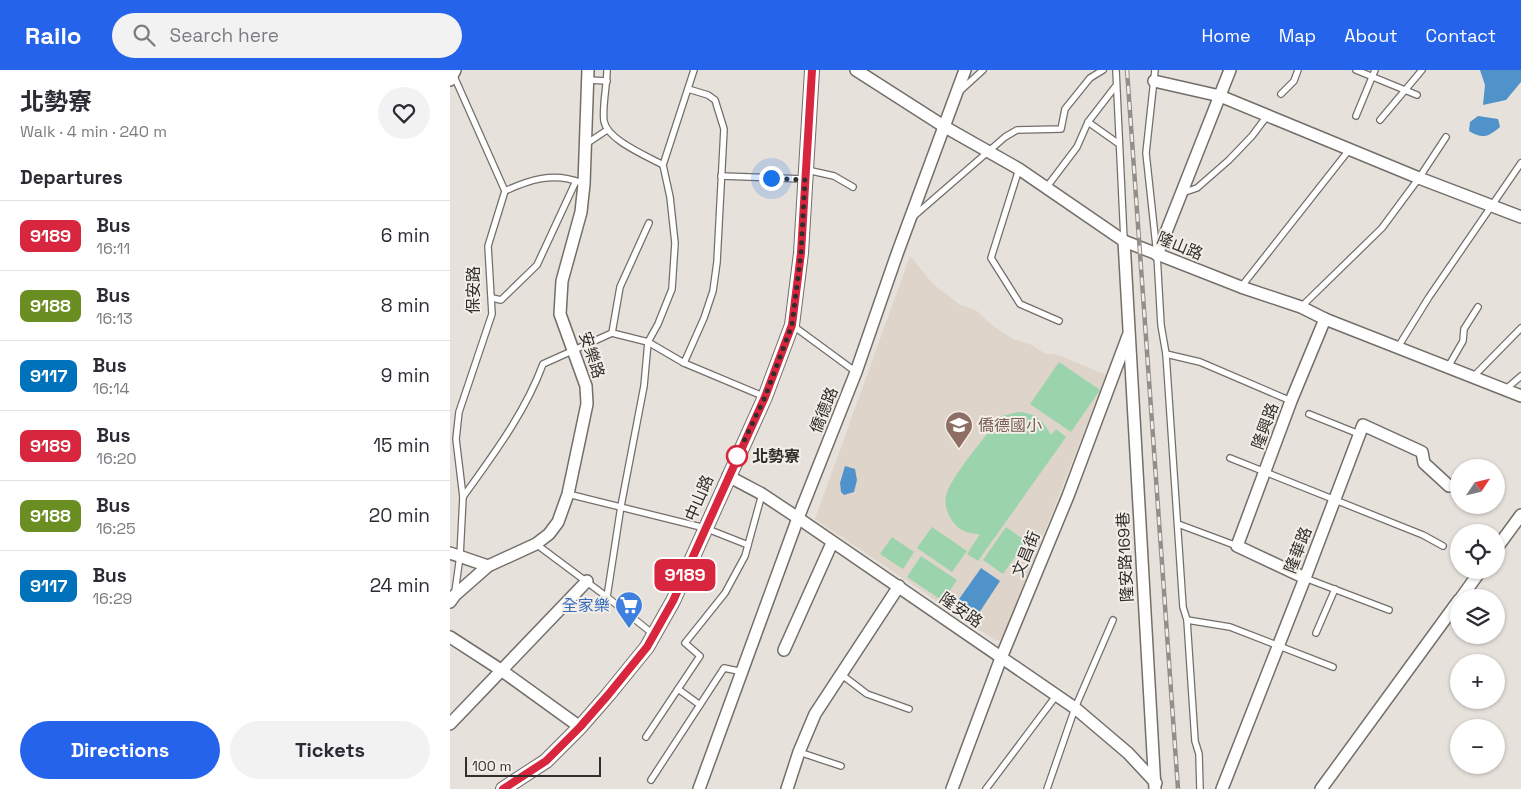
<!DOCTYPE html>
<meta charset="utf-8">
<style>
body{margin:0;font-family:"Space Grotesk","Noto Sans TC",sans-serif;background:#f2f2f3;color:#2b2b33;height:100vh;display:flex;flex-direction:column;font-size:19px;white-space:nowrap}
*{box-sizing:border-box;margin:0}
p{font-size:16px;color:#7c7c81}
.icon{flex:none;width:28px;height:28px;fill:none;stroke:currentColor;stroke-width:2;stroke-linecap:round;stroke-linejoin:round}
.map{position:relative;flex:1;overflow:hidden}
.sheet{display:flex;flex-direction:column;background:#fff;width:450px}
.sheet>*{flex:none}
.badge{padding:0 10px;border-radius:8px;font-size:18px;line-height:32px}
.needle{width:32px;rotate:55deg}
.fabs{position:absolute;left:1000px;top:389px;display:grid;gap:10px}
.fabs a{display:grid;place-items:center;width:55px;height:55px;border-radius:50%;background:#fff;box-shadow:0 1px 4px #0004;font-size:25px}
.scale{position:absolute;left:15px;bottom:12px;width:136px;box-sizing:border-box;padding-left:5px;border:2px solid #312f2d;border-top:0;font-size:14px;line-height:18px;white-space:nowrap;color:#312f2d;-webkit-text-stroke:4px #f3eee8;paint-order:stroke}
.you{position:absolute;width:25px;height:25px;margin:-12px;border:4px solid #fff;border-radius:50%;background:#1a73e8;box-shadow:0 0 0 8px #1a73e833}
.map>.badge{position:absolute;translate:-50% -50%;box-shadow:0 0 0 2px #fff}
h2{padding:0 20px;font-size:19px;line-height:45px}
.round{display:grid;place-items:center;flex:none;width:52px;height:52px;border-radius:26px;background:#f2f2f3}
.head{display:flex;align-items:center;justify-content:space-between;height:85px;padding:0 20px}
h1{font-size:24px;font-weight:700;line-height:38px}
.cta{display:flex;gap:10px;margin-top:auto;padding:10px 20px}
.cta a{flex:1;height:58px;border-radius:30px;background:#2563eb;color:#fff;font-size:20px;font-weight:700;line-height:58px;text-align:center}
.cta a+a{background:#f2f2f3;color:#2b2b33}
ul{padding:0;list-style:none}
li{display:flex;align-items:center;gap:15px;height:70px;padding:0 20px;border-top:1px solid #e1e1e2}
li div{flex:1}
li b{display:block;font-size:19px}
li em{font-style:normal}
li .badge{min-width:55px;font-weight:700;text-align:center}
header{display:flex;align-items:center;gap:30px;box-sizing:border-box;height:70px;padding:0 25px;background:#2563eb;color:#fff}
header strong{font-size:24px}
nav{display:flex;gap:28px;margin-inline-start:auto;font-size:18px}
.search{width:350px;height:45px;background:#f2f2f3;display:flex;align-items:center;gap:12px;box-sizing:border-box;padding:0 18px;border-radius:28px;color:#7c7c81;font-size:19px}
main{display:flex;flex:1;min-height:0}
.map>svg:first-child{display:block}
.built{fill:#dfd4c9}
.green{fill:#9ad3ac}
.water{fill:#5092ca}
.lines{fill:none;stroke-linecap:round;stroke-linejoin:round}
.service-casing{stroke:#736e69;stroke-width:8}
.minor-casing{stroke:#736e69;stroke-width:14}
.tertiary-casing{stroke:#736e69;stroke-width:16}
.service{stroke:#fff;stroke-width:5.5}
.minor{stroke:#fff;stroke-width:11}
.tertiary{stroke:#fff;stroke-width:14}
.rail-casing{stroke:#928f8b;stroke-width:4.5}
.rail{stroke:#f3eee8;stroke-width:2.5;stroke-dasharray:8;stroke-linecap:butt}
.line-casing{stroke:#fff;stroke-width:11}
.line{stroke:#d7263d;stroke-width:8}
.walk{stroke:#312f2d;stroke-width:5;stroke-dasharray:0 9}
.stop-dot{fill:#fff;stroke:#d7263d;stroke-width:2.5}
.labels{text-anchor:middle;dominant-baseline:central;stroke-width:4;stroke-linejoin:round;paint-order:stroke}
.street-label{font-size:16px;fill:#312f2d;stroke:#f3eee8}
.education-label{font-size:16px;fill:#785e54;stroke:#f3eee8;text-anchor:start}
.stop-label{font-size:16px;font-weight:bold;fill:#312f2d;stroke:#f3eee8;text-anchor:start}
.shop-label{font-size:16px;fill:#366cbe;stroke:#f3eee8;text-anchor:end}
</style>
<header>
<strong>Railo</strong>
<div class="search"><svg class="icon" aria-label="search" viewBox="0 0 24 24"><circle cx="10" cy="10" r="6"/><path d="M15 15l6 6"/></svg>Search here</div>
<nav><a>Home</a><a>Map</a><a>About</a><a>Contact</a></nav>
</header>
<main>
<section class="sheet">
<div class="head"><div><h1>北勢寮</h1><p>Walk · 4 min · 240 m</p></div><a class="round"><svg class="icon" aria-label="heart" viewBox="0 0 24 24"><path d="M12 20l-8-8c-3-5 5-10 8-4 3-6 11-1 8 4z"/></svg></a></div>
<h2>Departures</h2>
<ul>
<li><span class="badge" style="background:#d7263d;color:#fff">9189</span><div><b>Bus</b><p>16:11</p></div><em>6 min</em></li>
<li><span class="badge" style="background:#6b8e23;color:#fff">9188</span><div><b>Bus</b><p>16:13</p></div><em>8 min</em></li>
<li><span class="badge" style="background:#0072bc;color:#fff">9117</span><div><b>Bus</b><p>16:14</p></div><em>9 min</em></li>
<li><span class="badge" style="background:#d7263d;color:#fff">9189</span><div><b>Bus</b><p>16:20</p></div><em>15 min</em></li>
<li><span class="badge" style="background:#6b8e23;color:#fff">9188</span><div><b>Bus</b><p>16:25</p></div><em>20 min</em></li>
<li><span class="badge" style="background:#0072bc;color:#fff">9117</span><div><b>Bus</b><p>16:29</p></div><em>24 min</em></li>
</ul>
<div class="cta"><a>Directions</a><a>Tickets</a></div>
</section>
<div class="map">
<svg width="1071" height="719" viewBox="0 0 1071 719">
<rect width="100%" height="100%" fill="#e6e1db"/>
<polygon class="built" points="460,186 483,214 509,234 527,241 543,256 563,269 582,275 596,284 606,284 656,305 554,566 550,570 546,571 365,449"/>
<g class="green">
<polygon points="609,292 650,320 621,362 580,334"/>
<path d="M568 342C586 343 593 350 601 365L606 359 616 367 528 491 517 484 530 464C519 464 510 461 503 452 498 445 494 435 496 426 500 408 534 368 547 352L552 346Z"/>
<polygon points="482,457 517,481 502,502 467,478"/>
<polygon points="556,457 576,471 553,504 533,490"/>
<polygon points="442,467 464,482 453,499 430,484"/>
<polygon points="471,486 507,510 493,531 457,507"/>
</g>
<g class="water">
<polygon points="1030,0 1071,0 1071,12 1056,30 1033,35 1035,15"/>
<path d="M1028 46 1048 49 1050 57C1039 66 1033 70 1019 61L1020 52Z"/>
<polygon points="395,396 405,399 407,410 404,422 394,425 391,422 390,413"/>
<polygon points="531,498 550,511 527,546 507,532"/>
</g>
<g class="lines">
<g class="service-casing">
<g id="service">
<path d="M157 0C157 15 152 38 154 51 157 70 197 86 213 95"/>
<polyline points="666,0 674,170"/>
<polyline points="705,0 696,83 707,185 711,255 716,284 733,537 737,550 745,671 749,684 750,719"/>
<polyline points="906,0 967,25"/>
<polyline points="3,4 55,121 38,176 42,244 9,342 6,369 13,427 10,486 5,522"/>
<polyline points="138,10 157,11"/>
<polyline points="510,21 533,0"/>
<polyline points="831,24 844,11 848,0"/>
<polyline points="906,46 925,0"/>
<polyline points="930,50 972,0"/>
<polyline points="638,52 669,74"/>
<polyline points="136,74 157,60"/>
<polyline points="569,99 541,188 570,234 609,251"/>
<polyline points="357,100 384,106 403,117"/>
<polyline points="271,106 354,109"/>
<polyline points="596,118 627,77 638,52 665,17"/>
<path d="M55 121C79 110 103 102 129 112"/>
<polyline points="732,123 747,118 779,90 802,66 817,46"/>
<polyline points="464,146 555,67 567,60 611,59 615,39 640,8 653,0"/>
<polyline points="791,217 899,80"/>
<polyline points="42,228 51,230 87,195 126,111"/>
<polyline points="851,237 932,158 969,108 996,67"/>
<polyline points="342,255 406,302"/>
<polyline points="162,263 170,217 199,153"/>
<polyline points="948,277 979,227 1071,93"/>
<polyline points="716,284 750,292 841,331"/>
<polyline points="234,293 315,327"/>
<polyline points="998,297 1013,271 1014,259 1028,237"/>
<polyline points="1023,307 1071,258"/>
<polyline points="1056,319 1071,306"/>
<polyline points="859,344 909,364"/>
<polyline points="780,388 973,465 993,476"/>
<polyline points="118,424 255,458 298,475"/>
<path d="M13 427C43 385 75 343 93 294L162 263 198 272 234 293 254 248 263 221 267 192 274 59 265 30 258 25 238 19"/>
<polyline points="728,454 787,476"/>
<polyline points="86,474 157,527 203,564"/>
<polyline points="855,508 939,540"/>
<polyline points="157,527 171,436 194,316 198,272 208,254 222,219 225,173 220,127 213,95 244,0"/>
<polyline points="737,550 780,557 883,597"/>
<polyline points="866,563 885,519"/>
<polyline points="392,605 417,624 459,639"/>
<polyline points="228,619 250,635"/>
<polyline points="196,667 250,586 235,573 275,523 295,486 312,424"/>
<polyline points="349,682 391,696"/>
<polyline points="201,710 274,598 293,602"/>
<polyline points="536,719 606,626"/>
<polyline points="597,719 625,638 663,550"/>
</g>
</g>
<g class="minor-casing">
<g id="minor">
<polyline points="406,0 495,57 569,99 674,171 791,217 851,237 875,249 1071,326"/>
<polyline points="0,10 5,0"/>
<polyline points="704,11 770,26 969,108 1071,147"/>
<polyline points="674,171 705,719"/>
<polyline points="707,185 780,0"/>
<polyline points="278,406 312,424 348,448 625,638 678,683 706,713"/>
<polyline points="1046,479 1071,445"/>
<polyline points="0,483 38,496"/>
<polyline points="855,508 787,476 841,331 875,249"/>
<polyline points="1011,528 1031,500"/>
<polyline points="0,532 5,525 38,496 86,474 99,464 108,452 118,424 137,334 136,316 110,244 112,211 131,142 134,114 138,0"/>
<polyline points="0,567 51,600 130,657"/>
<polyline points="334,580 382,473"/>
<polyline points="0,654 137,511"/>
<polyline points="249,719 348,448 406,302 447,184 515,0"/>
<polyline points="337,719 349,682 365,644 449,516"/>
<polyline points="502,719 551,588 618,426 678,266"/>
<polyline points="772,719 855,508 913,355 972,382 974,393 999,416"/>
<polyline points="871,719 1009,530"/>
</g>
</g>
<g class="tertiary-casing">
<polyline id="tertiary" points="53,719 96,691 130,657 158,625 197,577 223,531 315,327 342,255 351,183 362,0"/>
</g>
<use href="#service" class="service"/>
<use href="#minor" class="minor"/>
<use href="#tertiary" class="tertiary"/>
<g class="rail-casing">
<polyline id="rail" points="677,0 728,719"/>
</g>
<use href="#rail" class="rail"/>
</g>
<g class="lines">
<g class="line-casing">
<polyline id="line" points="53,719 96,691 130,657 158,625 197,577 223,531 315,327 342,255 351,183 362,0"/>
</g>
<use href="#line" class="line"/>
<polyline class="walk" points="287,386 285,390 315,327 342,255 351,183 355,110 321,108"/>
</g>
<defs>
<g id="school-pin" transform="scale(1.4375)"><path d="M0 17L-7.5 6A9.5 9.5 0 1 1 7.5 6Z" fill="#8d6e63" stroke="#f3eee8"/><path d="M0-5L7-2L0 1L-7-2ZM-4 1L0 2.5L4 1V4Q0 6-4 4Z" fill="#fff"/></g>
<g id="supermarket-pin" transform="scale(1.4375)"><path d="M0 17L-7.5 6A9.5 9.5 0 1 1 7.5 6Z" fill="#3f7fe0" stroke="#f3eee8"/><path d="M-6-5.5h2.5l.6 2H6L4.5 2H-2.5L-4.4-4H-6ZM-1.5 3.2a1.3 1.3 0 1 0 .1 0ZM3 3.2a1.3 1.3 0 1 0 .1 0Z" fill="#fff"/></g>
</defs>
<g fill-rule="evenodd">
<use href="#school-pin" x="509" y="355"/>
<use href="#supermarket-pin" x="179" y="535"/>
</g>
<circle class="stop-dot" cx="287" cy="386" r="10"/>
<g class="labels">
<g class="street-label">
<text transform="translate(730 176) rotate(22)">隆山路</text>
<text transform="translate(23 220) rotate(-90)">保安路</text>
<text transform="translate(142 285) rotate(72)">安樂路</text>
<text transform="translate(374 340) rotate(-68)">僑德路</text>
<text transform="translate(815 356) rotate(-70)">隆興路</text>
<text transform="translate(249 428) rotate(-67)">中山路</text>
<text transform="translate(848 480) rotate(-69)">隆華路</text>
<text transform="translate(576 484) rotate(-68)">文昌街</text>
<text transform="translate(675 487) rotate(-93)">隆安路169巷</text>
<text transform="translate(511 540) rotate(35)">隆安路</text>
</g>
<g class="education-label">
<text x="528" y="355">僑德國小</text>
</g>
<g class="stop-label">
<text x="302" y="386">北勢寮</text>
</g>
<g class="shop-label">
<text x="160" y="535">全家樂</text>
</g>
</g>
</svg>
<div class="fabs">
<a><svg class="needle" viewBox="-14 -14 28 28"><path d="M0-13l5 13h-10z" fill="#e53935"/><path d="M0 13l5-13h-10z" fill="#7c7c81"/></svg></a>
<a><svg class="icon" aria-label="locate" viewBox="0 0 24 24"><circle cx="12" cy="12" r="6"/><path d="M12 2v4M12 18v4M2 12h4M18 12h4"/></svg></a>
<a><svg class="icon" aria-label="layers" viewBox="0 0 24 24"><path d="M12 4l9 5-9 5-9-5zM3 14l9 5 9-5"/></svg></a>
<a>+</a>
<a>−</a>
</div>
<div class="scale">100 m</div>
<div class="you" style="left:321px;top:108px"></div>
<b class="badge" style="left:235px;top:505px;background:#d7263d;color:#fff">9189</b>
</div>
</main>
